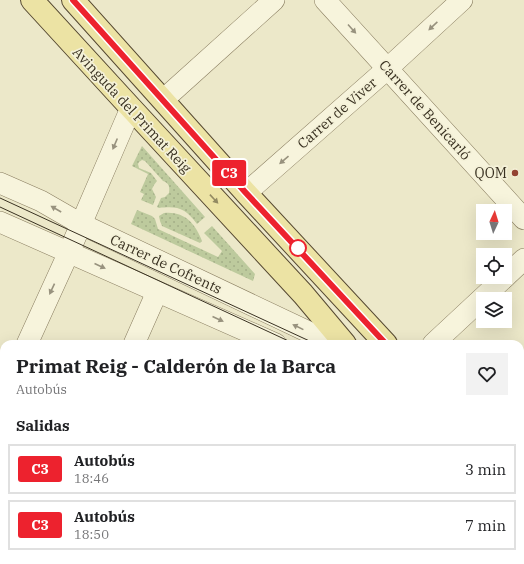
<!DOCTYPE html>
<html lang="es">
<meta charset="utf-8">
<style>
body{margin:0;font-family:"IBM Plex Serif",serif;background:#f2f2f2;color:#202124;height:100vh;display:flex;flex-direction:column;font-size:15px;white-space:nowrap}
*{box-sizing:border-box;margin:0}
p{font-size:13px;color:#757577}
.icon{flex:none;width:22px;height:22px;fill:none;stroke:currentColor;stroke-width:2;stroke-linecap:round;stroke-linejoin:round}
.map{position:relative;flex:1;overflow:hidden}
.drawer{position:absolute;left:0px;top:340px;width:524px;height:224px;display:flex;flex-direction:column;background:#fff;border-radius:12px 12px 0 0;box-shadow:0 4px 16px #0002}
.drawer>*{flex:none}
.badge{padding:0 8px;border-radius:3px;font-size:14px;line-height:26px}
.needle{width:26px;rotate:4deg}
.controls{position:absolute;left:476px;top:204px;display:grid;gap:8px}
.controls a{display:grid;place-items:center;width:36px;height:36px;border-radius:0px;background:#fff;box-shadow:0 4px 16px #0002;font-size:20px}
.map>.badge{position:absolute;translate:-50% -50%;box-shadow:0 0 0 2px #fff}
h2{padding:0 16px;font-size:15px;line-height:36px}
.round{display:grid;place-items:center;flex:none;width:42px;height:42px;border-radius:0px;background:#f2f2f2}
.summary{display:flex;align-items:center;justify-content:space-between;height:68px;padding:0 16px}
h1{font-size:19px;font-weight:700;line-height:30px}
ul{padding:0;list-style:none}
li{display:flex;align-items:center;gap:12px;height:50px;margin:0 8px 6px;padding:0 8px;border:2px solid #e0e0e0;border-radius:0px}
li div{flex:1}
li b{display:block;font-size:15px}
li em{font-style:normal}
li .badge{min-width:44px;font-weight:700;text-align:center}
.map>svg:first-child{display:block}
.park{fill:url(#park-dots)}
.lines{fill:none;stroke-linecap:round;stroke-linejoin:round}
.minor-casing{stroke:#887c5f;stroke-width:22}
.major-casing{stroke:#564932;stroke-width:24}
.minor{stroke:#f7f4dc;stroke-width:21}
.major{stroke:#ece3a4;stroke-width:22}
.tram{stroke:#393121;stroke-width:1}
.oneway{fill:#98927e}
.oneway2{fill:#928a62}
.line-casing{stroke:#fff;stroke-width:9}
.line{stroke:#ed222e;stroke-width:6}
.poi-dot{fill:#934332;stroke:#f4f1d8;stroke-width:1.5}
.stop-dot{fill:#fff;stroke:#ed222e;stroke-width:2}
.labels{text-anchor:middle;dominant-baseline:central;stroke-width:3.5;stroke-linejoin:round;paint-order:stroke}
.street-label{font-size:14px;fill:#393121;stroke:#f4f1d8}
.poi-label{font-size:14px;fill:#393121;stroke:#f4f1d8;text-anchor:end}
</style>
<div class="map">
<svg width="524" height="564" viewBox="0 0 524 564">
<defs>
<pattern id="park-dots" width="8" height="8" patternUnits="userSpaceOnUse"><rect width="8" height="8" fill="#bdca9d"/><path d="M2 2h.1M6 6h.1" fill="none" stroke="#a3ae87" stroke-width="1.8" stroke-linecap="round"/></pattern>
</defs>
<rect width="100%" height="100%" fill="#ece8c9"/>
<g class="park">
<path d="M142 146 205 217 197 224C185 208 178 206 159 208L157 207 161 198 165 197 169 193C170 187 169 183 163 181L145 161 142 160 139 162 138 164 139 168 151 173 157 181 154 185 152 189 156 197 153 205 141 200 144 194 140 192 148 174 132 166Z"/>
<polygon points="137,210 152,216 155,219 158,229 218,257 222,251 204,233 212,226 255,274 253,281 131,224"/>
<path d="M164 213C184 211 195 223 202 241L200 243 162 226 160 221 159 216Z"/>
</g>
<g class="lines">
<g class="minor-casing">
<g id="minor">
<polyline points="325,0 524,219"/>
<polyline points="163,100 274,0"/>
<polyline points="0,183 41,201 81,224 334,344"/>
<polyline points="246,193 387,69 462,0"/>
<polyline points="0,222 276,344"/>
<polyline points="505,277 524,259"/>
<polyline points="27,344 69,252 131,108"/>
<polyline points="134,344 157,292"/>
<polyline points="433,344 505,277"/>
<polyline points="0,404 4,395"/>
<polyline points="520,428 524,430"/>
<polyline points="520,457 524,459"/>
<polyline points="0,557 4,558"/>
<polyline points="18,560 47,564"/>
<polyline points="277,564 279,560"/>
</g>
</g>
<g class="major-casing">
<g id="major">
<polyline points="32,0 131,108 303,294 345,344"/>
<polyline points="73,0 246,193 386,344"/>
<polyline points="520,489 524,493"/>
<polyline points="520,535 524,539"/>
</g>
</g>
<use href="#minor" class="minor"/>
<use href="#major" class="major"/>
<g class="tram">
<polyline points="0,198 316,344"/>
<polyline points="0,207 295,344"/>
<polyline points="520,438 524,440"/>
<polyline points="520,447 524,449"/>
</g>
</g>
<defs><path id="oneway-solid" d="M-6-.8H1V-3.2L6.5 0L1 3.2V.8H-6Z"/></defs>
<g class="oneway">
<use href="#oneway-solid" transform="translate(433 26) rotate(137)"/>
<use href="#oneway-solid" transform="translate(352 29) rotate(48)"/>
<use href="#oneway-solid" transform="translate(115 144) rotate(113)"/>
<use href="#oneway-solid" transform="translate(284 160) rotate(139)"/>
<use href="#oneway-solid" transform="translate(56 209) rotate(-150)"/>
<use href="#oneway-solid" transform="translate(100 266) rotate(24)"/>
<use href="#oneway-solid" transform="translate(52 289) rotate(115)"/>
<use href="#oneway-solid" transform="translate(218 319) rotate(24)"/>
<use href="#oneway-solid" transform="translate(298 327) rotate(-154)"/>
</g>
<use class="oneway2" href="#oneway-solid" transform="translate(214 199) rotate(47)"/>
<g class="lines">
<g class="line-casing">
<polyline id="line" points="73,0 246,193 386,344"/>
</g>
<use href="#line" class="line"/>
</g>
<circle class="poi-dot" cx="515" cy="173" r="4"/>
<circle class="stop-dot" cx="298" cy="248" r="8"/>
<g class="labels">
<g class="street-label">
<text transform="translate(132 110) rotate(47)">Avinguda del Primat Reig</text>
<text transform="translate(425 110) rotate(48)">Carrer de Benicarló</text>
<text transform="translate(337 113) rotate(-41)">Carrer de Viver</text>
<text transform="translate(166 264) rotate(25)">Carrer de Cofrents</text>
</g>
<g class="poi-label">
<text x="507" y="173">QOM</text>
</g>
</g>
</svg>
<div class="controls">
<a><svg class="needle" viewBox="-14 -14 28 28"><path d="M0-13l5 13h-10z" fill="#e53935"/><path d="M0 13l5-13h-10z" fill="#757577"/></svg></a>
<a><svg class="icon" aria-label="locate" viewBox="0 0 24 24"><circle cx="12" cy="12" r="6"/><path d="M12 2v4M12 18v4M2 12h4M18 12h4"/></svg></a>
<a><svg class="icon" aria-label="layers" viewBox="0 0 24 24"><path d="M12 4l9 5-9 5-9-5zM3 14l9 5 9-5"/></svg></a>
</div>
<b class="badge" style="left:229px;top:173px;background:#ed222e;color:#fff">C3</b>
<section class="drawer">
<div class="summary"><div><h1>Primat Reig - Calderón de la Barca</h1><p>Autobús</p></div><a class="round"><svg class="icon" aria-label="heart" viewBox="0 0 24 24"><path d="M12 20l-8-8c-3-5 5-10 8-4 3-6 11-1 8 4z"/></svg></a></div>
<h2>Salidas</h2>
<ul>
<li><span class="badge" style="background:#ed222e;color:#fff">C3</span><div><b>Autobús</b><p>18:46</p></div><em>3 min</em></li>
<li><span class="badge" style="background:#ed222e;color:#fff">C3</span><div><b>Autobús</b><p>18:50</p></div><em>7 min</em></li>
</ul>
</section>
</div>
